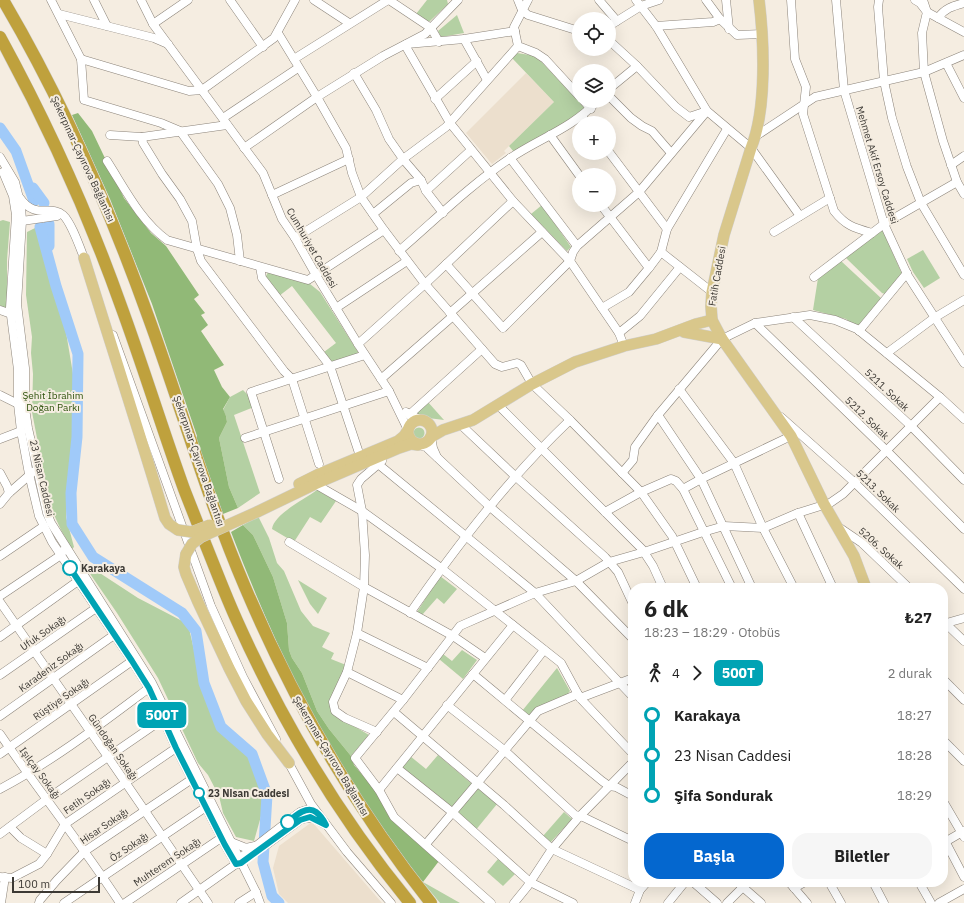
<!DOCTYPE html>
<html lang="tr">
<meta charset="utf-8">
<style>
body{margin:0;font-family:"IBM Plex Sans",sans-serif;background:#f6f6f6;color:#222;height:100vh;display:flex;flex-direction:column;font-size:15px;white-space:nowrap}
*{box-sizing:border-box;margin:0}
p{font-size:13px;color:#767676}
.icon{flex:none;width:22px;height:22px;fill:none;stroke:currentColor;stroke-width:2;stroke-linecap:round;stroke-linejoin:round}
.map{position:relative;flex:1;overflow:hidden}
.sheet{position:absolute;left:628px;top:583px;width:320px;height:304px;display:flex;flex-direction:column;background:#fff;border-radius:16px;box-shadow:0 4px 16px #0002}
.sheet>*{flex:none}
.badge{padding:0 8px;border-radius:6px;font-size:14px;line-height:26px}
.tools{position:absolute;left:572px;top:12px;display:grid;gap:8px}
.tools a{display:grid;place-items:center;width:44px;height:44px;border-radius:50%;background:#fff;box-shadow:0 4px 16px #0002;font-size:20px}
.scale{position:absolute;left:12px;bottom:10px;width:88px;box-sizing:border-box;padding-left:4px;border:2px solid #3c3934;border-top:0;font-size:11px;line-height:14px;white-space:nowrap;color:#3c3934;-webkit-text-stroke:3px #f5ede1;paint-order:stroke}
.map>.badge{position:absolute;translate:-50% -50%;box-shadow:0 0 0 2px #fff}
.legs{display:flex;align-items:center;gap:6px;height:44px;padding:0 16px;font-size:13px}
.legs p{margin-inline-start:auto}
.headline{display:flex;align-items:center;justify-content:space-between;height:68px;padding:0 16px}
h1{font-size:22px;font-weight:700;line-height:30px}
.action{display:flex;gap:8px;margin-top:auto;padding:8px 16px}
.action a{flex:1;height:46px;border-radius:16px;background:#0467cf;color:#fff;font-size:16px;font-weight:700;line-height:46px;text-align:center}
.action a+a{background:#f6f6f6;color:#222}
ul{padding:0 16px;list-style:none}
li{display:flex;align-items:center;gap:14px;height:40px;font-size:15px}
li i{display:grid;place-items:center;width:6px;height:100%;margin:0 5px;background:currentColor}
li i::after{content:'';width:10px;height:10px;margin:-5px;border:3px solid;border-radius:50%;background:#fff}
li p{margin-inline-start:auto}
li:first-child i{background:linear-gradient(#0000 50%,currentColor 0)}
li:last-child i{background:linear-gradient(currentColor 50%,#0000 0)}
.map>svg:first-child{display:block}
.built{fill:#ecdfcd}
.green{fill:#b4d0a3}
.forest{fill:#91b977}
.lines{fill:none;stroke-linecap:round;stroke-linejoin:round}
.river{stroke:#a0caf9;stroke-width:11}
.minor-casing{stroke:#8c847a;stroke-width:9}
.major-casing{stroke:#d0cfce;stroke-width:12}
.highway-casing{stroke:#d0cfce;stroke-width:13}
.minor{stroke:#fff;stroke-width:8}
.major{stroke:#d9c78b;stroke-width:11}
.highway{stroke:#bfa13d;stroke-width:12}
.major-bridge-casing{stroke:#d0cfce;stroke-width:12;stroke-linecap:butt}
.major-bridge{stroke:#d9c78b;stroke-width:11}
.line-1-casing{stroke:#fff;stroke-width:9}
.line-1{stroke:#00a3b4;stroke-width:6}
.stop-1-dot{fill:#fff;stroke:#00a3b4;stroke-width:2}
.labels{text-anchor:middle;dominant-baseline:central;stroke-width:4;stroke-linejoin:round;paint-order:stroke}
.street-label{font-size:10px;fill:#3c3934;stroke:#f5ede1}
.park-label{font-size:10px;fill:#2f530e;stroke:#f5ede1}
.stop-label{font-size:10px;font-weight:bold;fill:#3c3934;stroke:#f5ede1;text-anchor:start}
</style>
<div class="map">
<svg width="964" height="903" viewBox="0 0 964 903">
<rect width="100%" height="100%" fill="#f5ede1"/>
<g class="built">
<polygon points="526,73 554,102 504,151 506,153 492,164 466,133"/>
<polygon points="312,822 382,903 288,903 279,894 273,868 279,846"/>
</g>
<g class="green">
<polygon points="427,0 447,0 448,4 430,21 427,21 416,14"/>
<polygon points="457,15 464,33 441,37 438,31"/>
<polygon points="517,53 536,56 586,109 579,115 514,152 509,146 554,102 512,58"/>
<polygon points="542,205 571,247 567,251 531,214"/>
<polygon points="3,220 10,222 7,260 7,307 1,307 0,305 0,221"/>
<polygon points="37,227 48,272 64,320 73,374 76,419 72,465 67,495 66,517 74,547 72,549 61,530 50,506 32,412 33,374 31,353 32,337 26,295 27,232"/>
<polygon points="882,229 902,274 885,294 882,293 846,258"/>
<polygon points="923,250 940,278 924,288 913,272 907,259"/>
<polygon points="841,261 882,299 858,328 846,319 813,310 818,278"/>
<polygon points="268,272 310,284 320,292 358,352 357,355 331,363 324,352 336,343 292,286 279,296 265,278"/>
<polygon points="243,390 250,397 254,407 234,415 260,493 238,508 229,487 219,438 227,422 226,416 223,410 230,397"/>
<polygon points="427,401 444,420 420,417 414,413"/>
<circle cx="419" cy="433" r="5.5"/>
<path d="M317 490 336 501 321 523 310 517 294 542 272 529C274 514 305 499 317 490Z"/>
<polygon points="258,516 269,538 277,563 284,571 301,611 313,626 330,633 322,647 334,653 331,659 346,665 331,701 354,726 369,735 351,756 329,729 317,711 302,673 292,658 289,650 287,623 273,577 253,535 243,525"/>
<polygon points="86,564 138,598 188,624 201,680 214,717 228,739 248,756 260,784 263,809 254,841 236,837 223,813 219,796 208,775 198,763 158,678 117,613 84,565"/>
<polygon points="440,576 457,589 444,604 437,598 422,615 417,612"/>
<polygon points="298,580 327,598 318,614 310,604"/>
<polygon points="462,650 477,660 463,679 439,659 443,654 452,661"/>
<polygon points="557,668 570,691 566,696 536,708 528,716 522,711"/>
<polygon points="438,755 472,784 451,809 401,767 410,756 426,769"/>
<polygon points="478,787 497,804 475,831 456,814"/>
<polygon points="564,812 572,819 550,843 543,836"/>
<polygon points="498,859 515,874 503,886 487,872"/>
<polygon points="417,875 423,882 460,903 440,903"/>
</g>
<g class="forest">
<polygon points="78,113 92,131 124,198 151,233 166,246 199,295 194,299 205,313 201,315 208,325 201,331 224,365 214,370 222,387 230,397 223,409 226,416 227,422 219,438 229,487 238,508 223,514 196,438 197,436 152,304 110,199 72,115"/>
<path d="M243 525 253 535 273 577 287 623 289 650 292 658 302 673 317 711 329 729 351 756 354 765 376 791 391 819 439 861 423 882 417 875C374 817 333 758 301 693 275 641 252 587 231 532Z"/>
</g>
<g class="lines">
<g class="river">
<polyline points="0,128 16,151 34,201"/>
<polyline points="33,188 44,203"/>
<polyline points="49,224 49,246"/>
<polyline points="40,227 56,286 78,354 77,437 71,493 72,524 93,557 182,613 196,631 204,683 221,727 252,754 267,795 263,862 272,896 279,903"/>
</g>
<g class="minor-casing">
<g id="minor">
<polyline points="51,0 81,59 84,100 161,123 180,131 218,184 230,208 237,235 240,261"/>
<polyline points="94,0 107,26"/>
<polyline points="141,0 153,24 263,173 282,219 295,238 316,275 358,344 389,391 408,430"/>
<polyline points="230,0 263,47"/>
<polyline points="314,0 349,23"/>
<polyline points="389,0 431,28 439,42"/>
<polyline points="518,0 522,10 528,15 579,31"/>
<polyline points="528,0 514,27 518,46 536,53 545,59 579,96"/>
<polyline points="599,0 617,21"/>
<polyline points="706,0 720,19 737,35 762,34"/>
<polyline points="726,0 729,29"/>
<path d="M791 0 795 59 806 87 803 114 834 211C846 226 854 228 872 233"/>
<polyline points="836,0 844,90 884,224 908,276 964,363"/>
<polyline points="879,0 878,7 884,81 892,118 907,167 921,203 964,275"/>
<polyline points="915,0 920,3 927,12 964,32"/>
<polyline points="923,0 927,12 922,33 924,72 943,141 957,182 964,194"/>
<polyline points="59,14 154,38 168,44"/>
<path d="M938 18C945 8 953 6 964 3"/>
<polyline points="153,24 188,0"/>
<polyline points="609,26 641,6 659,0"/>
<polyline points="656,26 713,22 720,19"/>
<polyline points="278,33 317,97 346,148 352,173 361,197 384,230 425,284 495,364 502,367 517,363 521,365 532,384 570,420 641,492 672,536 697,588"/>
<polyline points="464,39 487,80"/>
<polyline points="609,43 613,44 637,66 676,107 689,117 707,111 751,148 800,216"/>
<polyline points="407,44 464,39 515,31"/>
<polyline points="405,45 450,123 513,201 570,261 619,333 624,346"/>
<polyline points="81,59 189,91 202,90 274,38 295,0"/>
<polyline points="294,59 388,0"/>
<polyline points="946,63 964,98"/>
<polyline points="354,73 376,110 389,139 403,159 421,180 426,191 443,213"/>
<polyline points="609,89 637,66"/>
<polyline points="609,96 631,118 642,126 652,131 671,153"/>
<polyline points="435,99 477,61"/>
<polyline points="584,101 591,109"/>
<polyline points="582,116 587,123"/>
<polyline points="223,118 298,68"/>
<polyline points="110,135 142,137 227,125"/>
<polyline points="550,135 579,175"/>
<polyline points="756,136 815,97 924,72 964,55"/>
<polyline points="142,137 143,143 162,174 180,199 192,221 197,249 201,261 284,371 292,379 319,464"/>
<polyline points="244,148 317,97 383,56 425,34 458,0"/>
<polyline points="609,152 667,229"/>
<polyline points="0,157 15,182 21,206 22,221 17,304 25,368 25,408 28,428 47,513 51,523 152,683 256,892 260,903"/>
<polyline points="510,158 577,246"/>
<path d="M107 161C125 189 140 220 167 240L308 280 384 230"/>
<polyline points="951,165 964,156"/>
<polyline points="3,172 13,196 16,215 10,308 18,370 18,404 21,431 29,474 39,516 52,542 132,661 149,688 176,748 225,845 236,864 238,864"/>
<polyline points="426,191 471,150"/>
<polyline points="272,195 349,159"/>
<path d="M20 198C35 220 51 204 63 215 72 223 81 251 86 263"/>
<polyline points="601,205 649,268"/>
<polyline points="373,214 411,183 421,180"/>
<polyline points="18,224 22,221 57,216"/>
<polyline points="774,232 830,198"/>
<polyline points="295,238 361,197 403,159 446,127 518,46"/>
<path d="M399 251C435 220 469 186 509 159 538 139 573 128 597 101"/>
<polyline points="661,252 712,292"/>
<polyline points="446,264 503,328 570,261 573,252 577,246 639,192 707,111 656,26 636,0"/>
<polyline points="260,267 262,278 330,366 360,456"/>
<polyline points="814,277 884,224 957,182"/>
<polyline points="336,308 407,261"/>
<polyline points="602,308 629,292 649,268 661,252 667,229 727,129"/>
<polyline points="0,310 14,315"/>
<polyline points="450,313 542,232"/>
<polyline points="793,317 911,426 964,480"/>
<polyline points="755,323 886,450 964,529"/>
<polyline points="859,331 907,273"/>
<polyline points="619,333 640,316 680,267"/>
<polyline points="113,335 211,606 243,677 276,739"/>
<polyline points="358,344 425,284 513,201"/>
<polyline points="887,353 934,318 964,300"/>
<polyline points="381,379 453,316"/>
<polyline points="679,389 734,463 763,528 794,588"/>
<polyline points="0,395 18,404"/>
<polyline points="498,405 642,549 653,566 663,588"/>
<polyline points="406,412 421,420"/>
<polyline points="409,415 482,349"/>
<polyline points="658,415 701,479 752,588"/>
<polyline points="781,417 854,482 964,589"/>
<polyline points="460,424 515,476 605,557 618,572 633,604"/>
<polyline points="431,437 433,448 437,457"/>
<polyline points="245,438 389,391"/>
<polyline points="0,439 21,431"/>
<polyline points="418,445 426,447 489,506 576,581 633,639"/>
<polyline points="378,464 535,593 633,697"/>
<polyline points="0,473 7,486 9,493"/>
<polyline points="622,473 633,460 635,447 658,415 722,339 755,323 810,315 835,320 857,329 940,397 964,419"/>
<polyline points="279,479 251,392 365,355"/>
<polyline points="315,484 362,511 441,568 561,663 580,698 633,754"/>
<polyline points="683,489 732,588"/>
<polyline points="0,504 9,493 33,472"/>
<polyline points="605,512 641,492 671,479 676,481 683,489 701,479 791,436"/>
<polyline points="798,513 833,588"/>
<polyline points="837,526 862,543 909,588"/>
<polyline points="289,542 364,587 453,636 485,658"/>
<polyline points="0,556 44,526"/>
<polyline points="0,596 61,555 63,551"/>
<polyline points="0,602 108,757 208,903"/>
<path d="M410 613C458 544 509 478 570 420"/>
<polyline points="943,621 964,641"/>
<polyline points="943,624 964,618"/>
<polyline points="357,633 428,668"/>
<polyline points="0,637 78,581"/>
<polyline points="347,672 403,700"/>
<polyline points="473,674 602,781 609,786 616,787 633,796"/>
<polyline points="0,675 96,608"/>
<polyline points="943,679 964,700"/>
<polyline points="580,698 633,678"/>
<polyline points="506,699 544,650"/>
<polyline points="447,705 504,750 575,815 583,817 633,841"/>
<polyline points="394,712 504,805 552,849 640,890"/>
<polyline points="0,716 114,635"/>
<polyline points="377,732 345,718 335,711 333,702 347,672 357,633 364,587 365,555 362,511 357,485 361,479 382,461"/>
<path d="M0 734C39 791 82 845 120 903"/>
<polyline points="943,740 964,761"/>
<polyline points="0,754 132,661"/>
<polyline points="286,758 311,804 347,852 391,903"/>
<polyline points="397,768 452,812 530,882 573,903"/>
<path d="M0 789C53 761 101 724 149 688"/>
<polyline points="379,790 513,625"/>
<polyline points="943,801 964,837"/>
<polyline points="10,827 21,838 47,854"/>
<polyline points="0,834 47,799 163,719"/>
<polyline points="943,837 964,877"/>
<polyline points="231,842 246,848 255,846"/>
<polyline points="945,842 964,831"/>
<polyline points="426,844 538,711 578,694"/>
<path d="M266 845 300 820C310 816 315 818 324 824"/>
<polyline points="0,877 12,878 39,864 47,854 65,824 176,748"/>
<polyline points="693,882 717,903"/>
<polyline points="737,882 761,903"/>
<polyline points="789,882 807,903"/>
<polyline points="829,882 841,903"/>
<polyline points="873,882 884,903"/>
<polyline points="919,882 931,903"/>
<polyline points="794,888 805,882"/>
<polyline points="1,903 5,877"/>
<polyline points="39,903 40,900 57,880 85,851 192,779"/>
<polyline points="64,903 206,807"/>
<polyline points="125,903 221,838"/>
<polyline points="181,903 236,864 239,859 300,812 306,810 316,812"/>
<polyline points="239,903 256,892"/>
<polyline points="491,903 394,817 379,790 355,758 403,700 460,626 535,593 576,581 609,562 644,552 703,532 724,526 763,528 798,513 830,503 843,494 940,397"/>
<polyline points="514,903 527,887 552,849 579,817 633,762"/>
<polyline points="635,903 640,890 647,882"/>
<polyline points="668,903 685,882"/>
<polyline points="727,903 748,882"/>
<polyline points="939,903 964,889"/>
</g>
</g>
<g class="major-casing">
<g id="major">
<path d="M759 0C764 41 767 109 751 148L724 235 712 292 711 306 712 320 722 339 791 436 824 504 854 556 866 588"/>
<path d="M84 258C111 345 139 431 165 518L169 524 178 530"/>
<polyline points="684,332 722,339"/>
<circle cx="420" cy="432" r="12"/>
<polyline points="431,437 443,430 473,420 532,384 575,362 624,346 656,339 696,324 712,320"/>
<polyline points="299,484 319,474 398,441 404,436 408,430"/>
<polyline points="257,512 315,484 399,448 411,444 418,445"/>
<polyline points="186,554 184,567 186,574 198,602 229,668 246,701 267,734 289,763"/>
</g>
</g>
<g class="highway-casing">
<g id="highway">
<path d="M3 0C62 100 109 207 148 316 181 406 207 498 245 587 293 700 354 807 431 903"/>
<path d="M0 37C47 123 88 213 121 306 143 366 162 428 184 489 191 507 198 524 205 543 216 570 226 597 238 623 283 723 340 818 410 903"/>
</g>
</g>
<use href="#minor" class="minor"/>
<use href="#major" class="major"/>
<use href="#highway" class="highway"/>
<g class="major-bridge-casing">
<g id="major-bridge">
<polyline points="178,530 192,532 210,525"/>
<polyline points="186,554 192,544 201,537 257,512"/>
</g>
</g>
<use href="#major-bridge" class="major-bridge"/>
</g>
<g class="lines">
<g class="line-1-casing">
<path id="line-1" d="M70 568 132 661 149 688 176 748 225 845 236 864 241 863 300 820 310 817 326 825C324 821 320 815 316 812 307 805 295 816 288 822"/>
</g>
<use href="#line-1" class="line-1"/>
</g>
<g class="stop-1-dot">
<circle cx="70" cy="568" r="7"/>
<circle cx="199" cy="793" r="5"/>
<circle cx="288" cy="822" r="7"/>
</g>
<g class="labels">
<g class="street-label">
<text transform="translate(83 159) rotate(65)">Şekerpınar-Çayırova Bağlantısı</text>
<text transform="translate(877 165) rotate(73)">Mehmet Akif Ersoy Caddesi</text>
<text transform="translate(312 248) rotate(60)">Cumhuriyet Caddesi</text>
<text transform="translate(717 276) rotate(-80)">Fatih Caddesi</text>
<text transform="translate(887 390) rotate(43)">5211. Sokak</text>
<text transform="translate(867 418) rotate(44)">5212. Sokak</text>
<text transform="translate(199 461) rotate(71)">Şekerpınar-Çayırova Bağlantısı</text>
<text transform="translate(42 478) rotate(77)">23 Nisan Caddesi</text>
<text transform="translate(878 491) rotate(44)">5213. Sokak</text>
<text transform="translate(881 548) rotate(42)">5206. Sokak</text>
<text transform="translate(43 633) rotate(-35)">Ufuk Sokağı</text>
<text transform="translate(51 667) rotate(-36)">Karadeniz Sokağı</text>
<text transform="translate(61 699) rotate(-35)">Rüştiye Sokağı</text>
<text transform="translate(113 747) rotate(55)">Gündoğan Sokağı</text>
<text transform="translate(331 756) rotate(59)">Şekerpınar-Çayırova Bağlantısı</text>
<text transform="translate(40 773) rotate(54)">Işılçay Sokağı</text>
<text transform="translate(87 796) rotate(-35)">Fetih Sokağı</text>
<text transform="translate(104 826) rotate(-34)">Hisar Sokağı</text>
<text transform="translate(129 847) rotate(-34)">Öz Sokağı</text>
<text transform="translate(167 862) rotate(-34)">Muhterem Sokağı</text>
</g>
<g class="park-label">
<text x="53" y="395">Şehit İbrahim<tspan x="53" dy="12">Doğan Parkı</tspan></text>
</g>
<g class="stop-label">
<text x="81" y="568">Karakaya</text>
<text x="208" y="793">23 Nisan Caddesi</text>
</g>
</g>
</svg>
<div class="tools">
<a><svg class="icon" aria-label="locate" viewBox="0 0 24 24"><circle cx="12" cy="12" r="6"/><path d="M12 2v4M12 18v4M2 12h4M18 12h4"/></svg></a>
<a><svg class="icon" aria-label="layers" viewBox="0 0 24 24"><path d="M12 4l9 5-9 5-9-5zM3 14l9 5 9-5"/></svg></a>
<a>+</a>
<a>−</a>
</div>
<div class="scale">100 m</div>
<b class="badge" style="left:162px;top:715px;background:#00a3b4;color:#fff">500T</b>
<section class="sheet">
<div class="headline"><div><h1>6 dk</h1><p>18:23 – 18:29 · Otobüs</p></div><b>₺27</b></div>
<div class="legs"><svg class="icon" aria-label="walk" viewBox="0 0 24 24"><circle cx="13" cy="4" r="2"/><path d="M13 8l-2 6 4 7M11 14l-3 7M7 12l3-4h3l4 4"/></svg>4<svg class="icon" aria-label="forward" viewBox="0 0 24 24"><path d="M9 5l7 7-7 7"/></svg><b class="badge" style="background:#00a3b4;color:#fff">500T</b><p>2 durak</p></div>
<ul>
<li><i style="color:#00a3b4"></i><b>Karakaya</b><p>18:27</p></li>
<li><i style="color:#00a3b4"></i><span>23 Nisan Caddesi</span><p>18:28</p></li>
<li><i style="color:#00a3b4"></i><b>Şifa Sondurak</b><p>18:29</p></li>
</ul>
<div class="action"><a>Başla</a><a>Biletler</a></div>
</section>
</div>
